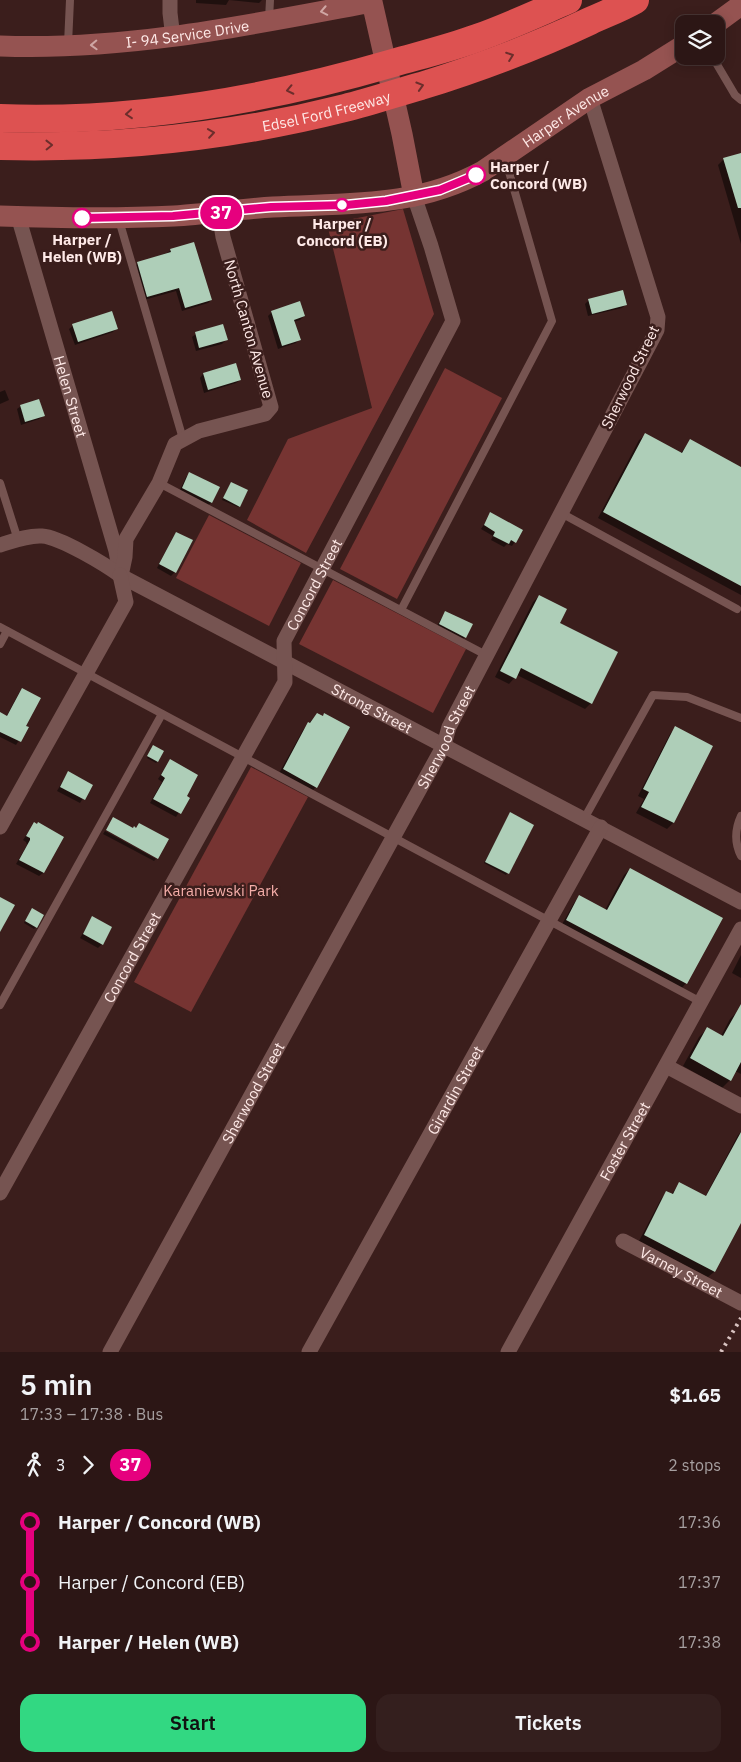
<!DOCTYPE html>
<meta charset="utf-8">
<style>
body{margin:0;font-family:"IBM Plex Sans",sans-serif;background:#341f1e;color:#f1f3f6;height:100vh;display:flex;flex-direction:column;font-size:19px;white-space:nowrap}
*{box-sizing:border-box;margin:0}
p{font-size:16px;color:#a69fa0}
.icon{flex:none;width:28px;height:28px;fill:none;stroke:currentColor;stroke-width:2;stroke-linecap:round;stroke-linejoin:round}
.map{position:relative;height:1352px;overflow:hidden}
.drawer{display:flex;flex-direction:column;background:#2c1615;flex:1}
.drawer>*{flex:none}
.badge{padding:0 10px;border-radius:16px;font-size:18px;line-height:32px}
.controls{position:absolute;left:675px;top:15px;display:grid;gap:10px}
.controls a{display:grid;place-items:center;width:50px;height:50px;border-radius:10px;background:#2c1615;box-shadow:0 2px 12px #0003,0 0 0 1px #483534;font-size:25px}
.map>.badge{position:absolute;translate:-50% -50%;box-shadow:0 0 0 2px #fff}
.legs{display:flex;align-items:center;gap:8px;height:55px;padding:0 20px;font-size:16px}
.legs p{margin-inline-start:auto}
.headline{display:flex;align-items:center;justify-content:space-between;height:85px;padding:0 20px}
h1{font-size:28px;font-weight:600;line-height:38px}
.cta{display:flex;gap:10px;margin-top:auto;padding:10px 20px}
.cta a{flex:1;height:58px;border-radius:15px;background:#32d882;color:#111;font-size:20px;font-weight:600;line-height:58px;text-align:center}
.cta a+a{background:#341f1e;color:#f1f3f6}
ul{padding:0 20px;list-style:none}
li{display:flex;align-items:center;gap:18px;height:60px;font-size:19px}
li i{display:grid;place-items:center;width:8px;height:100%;margin:0 6px;background:currentColor}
li i::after{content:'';width:12px;height:12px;margin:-6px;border:4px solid;border-radius:50%;background:#2c1615}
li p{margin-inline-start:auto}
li:first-child i{background:linear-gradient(#0000 50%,currentColor 0)}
li:last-child i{background:linear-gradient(currentColor 50%,#0000 0)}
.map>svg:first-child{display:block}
.green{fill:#763432}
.shadow{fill:#0007}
.building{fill:#aeceb8}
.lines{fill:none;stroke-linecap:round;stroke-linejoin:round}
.lane{stroke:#765451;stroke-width:8}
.street{stroke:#765451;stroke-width:15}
.secondary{stroke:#955351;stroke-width:21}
.highway{stroke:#dd5251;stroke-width:28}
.rail{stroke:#d9c3c1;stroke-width:4;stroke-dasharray:2.5 5;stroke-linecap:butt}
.oneway{stroke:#cfa6a4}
.oneway2{stroke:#6c2e2c}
.line-1-casing{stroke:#fff;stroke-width:11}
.line-1{stroke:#e6007e;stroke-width:8}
.stop-1-dot{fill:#fff;stroke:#e6007e;stroke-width:2.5}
.labels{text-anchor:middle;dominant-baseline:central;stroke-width:5;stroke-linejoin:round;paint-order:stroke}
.street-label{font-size:15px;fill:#fee9e7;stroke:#3b1e1c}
.stop-label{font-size:15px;font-weight:bold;fill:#fee9e7;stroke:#3b1e1c}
.park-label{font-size:15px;fill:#f5aea9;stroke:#3b1e1c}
</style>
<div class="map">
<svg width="741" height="1352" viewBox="0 0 741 1352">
<rect width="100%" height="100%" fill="#3b1e1c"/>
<g class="green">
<polygon points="403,209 434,314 306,553 247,520 288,439 372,408 327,224"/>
<polygon points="445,368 502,398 397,599 340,569"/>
<polygon points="209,515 301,563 269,626 176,578"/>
<polygon points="333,580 466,649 433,713 299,644"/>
<polygon points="251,767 308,797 191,1012 134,982"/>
</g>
<g class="shadow">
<polygon points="196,0 262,0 259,3 229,0 226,5 196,3"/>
<polygon points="741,154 741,244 718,165 724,159"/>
<polygon points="171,250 211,300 208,303 182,311 176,291 144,300 135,267 138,263 167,253"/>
<polygon points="589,300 626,304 622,308 588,316 585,304"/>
<polygon points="272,312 304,316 300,320 293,322 299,339 296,343 278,349 268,316"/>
<polygon points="73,326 117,328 113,332 75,345 69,329"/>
<polygon points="196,334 226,340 222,344 196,351 192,337"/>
<polygon points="203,374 240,380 236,383 204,393 200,378"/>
<polygon points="5,390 9,400 0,404 0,392"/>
<polygon points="21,406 43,416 39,419 21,425 17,409"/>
<polygon points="645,435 680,454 690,441 741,468 741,595 598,518 639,440"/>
<polygon points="190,474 218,488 211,503 207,506 179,492 186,477"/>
<polygon points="230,485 239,506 238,507 222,500"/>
<polygon points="491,514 522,531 512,546 507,544 504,547 491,540 493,536 481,529"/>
<polygon points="176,533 175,572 171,576 157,568 173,537"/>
<polygon points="539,596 559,623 591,703 585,709 517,675 509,684 495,677 533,602"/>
<polygon points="445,612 465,637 461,641 436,628"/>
<polygon points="22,689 25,727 27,728 16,745 0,737 0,714 6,717 19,693"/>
<polygon points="317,714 316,787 310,793 278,775 303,730"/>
<polygon points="675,728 712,746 673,823 667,829 636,813 644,799 638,796 670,734"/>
<polygon points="152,748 157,762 156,763 147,758"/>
<polygon points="170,761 185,796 188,798 176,817 150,803 162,782 158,779"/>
<polygon points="68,772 91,785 80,803 57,791"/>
<polygon points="509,815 533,825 506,875 484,863"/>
<polygon points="34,824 63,837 43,873 39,876 16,864 27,845 26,842 23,840"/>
<polygon points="105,831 156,859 154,861 103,834"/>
<polygon points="630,869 686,983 681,989 561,926 574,903 580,897 605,910 624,875"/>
<polygon points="31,911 36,927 34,929 24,923"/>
<polygon points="92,918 102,944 98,948 80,938"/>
<polygon points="741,955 741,978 732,973"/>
<polygon points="738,1011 741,1013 741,1074 735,1071 730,1080 722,1088 683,1066 699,1037 707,1029 721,1036 730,1019"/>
<polygon points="741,1132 741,1223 740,1223 714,1272 708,1277 639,1241 661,1199 666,1193 671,1195 679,1184 705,1197 738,1135"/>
</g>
<g class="building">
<polygon points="741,153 741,208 738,208 723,158"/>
<polygon points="194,242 212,300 185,308 179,288 147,297 137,262 171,252 170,249"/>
<polygon points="623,290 627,305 592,314 588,299"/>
<polygon points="300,301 305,316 294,320 301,340 282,346 271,311"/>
<polygon points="112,311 118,329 78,342 72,324"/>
<polygon points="223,324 228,340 199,348 195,332"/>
<polygon points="236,363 241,380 208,390 203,373"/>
<polygon points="39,399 45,416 25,422 20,405"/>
<polygon points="645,433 682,453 690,439 741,467 741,586 603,512"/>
<polygon points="189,472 220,487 212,503 182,488"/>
<polygon points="231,482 248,490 240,507 223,498"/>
<polygon points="490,512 523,530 516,543 511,540 509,544 493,536 495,532 484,525"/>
<polygon points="176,532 193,540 176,573 159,564"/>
<polygon points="539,595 567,609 560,623 618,652 592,704 521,668 516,679 500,671"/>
<polygon points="445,611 473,624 466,638 439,624"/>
<polygon points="22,688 41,698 26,726 29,727 21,742 0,732 0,712 7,716"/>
<polygon points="317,713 323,716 324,713 350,727 317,788 283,769 308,722 310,723"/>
<polygon points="675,726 713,746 674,823 641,807 649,792 643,789"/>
<polygon points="153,745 164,751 158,762 147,756"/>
<polygon points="170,759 198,775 187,796 190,798 181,814 153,799 165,778 161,775"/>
<polygon points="68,771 93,785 85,800 60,787"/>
<polygon points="510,812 534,825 509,874 485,862"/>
<polygon points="113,817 133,828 134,826 136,828 139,823 169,839 158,859 106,830"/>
<polygon points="34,822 37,824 38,822 64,837 44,873 19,860 30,840 30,838 26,836"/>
<polygon points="630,868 723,918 687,984 566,920 579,895 607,910"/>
<polygon points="0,897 15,905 0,932"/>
<polygon points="32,908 44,915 37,928 25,921"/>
<polygon points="92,916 112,927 103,945 83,934"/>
<polygon points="741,1004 741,1062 731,1081 690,1058 707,1027 723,1036"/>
<polygon points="741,1132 741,1223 715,1272 644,1235 666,1191 673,1194 679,1182 706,1196"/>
</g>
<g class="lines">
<g class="lane">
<polyline points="269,19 270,0"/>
<polyline points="68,44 70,0"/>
<polyline points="712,56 735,95 741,100"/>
<polyline points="119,220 183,439"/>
<polyline points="0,483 18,540"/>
<polyline points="159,483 486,655"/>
<polyline points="561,513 737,609"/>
<polyline points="401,610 552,321 505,158"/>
<polyline points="0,627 701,1002"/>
<polyline points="0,644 7,631"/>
<path d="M741 816C735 829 734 842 741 856"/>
<polyline points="584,819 653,695 687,697 741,718"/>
<polyline points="0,1005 162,714"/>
</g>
<g class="street">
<polyline points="170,0 170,13 173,38"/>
<path id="s1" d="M18 216 116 551 119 568"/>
<path id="s2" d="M0 545C13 541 28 535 42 536 60 537 106 565 121 576L741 902"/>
<polyline points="121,576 125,557 126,539 159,483 175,444 199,431 265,414 271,407 223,237 219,213"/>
<polyline points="0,827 126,602 120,575"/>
<polyline points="666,1066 741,1106"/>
<path id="s3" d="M0 1193 285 682 284 641 453 321 431 246 414 196"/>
<path id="s4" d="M623 1241 741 1303"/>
<path id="s5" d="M110 1352 444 745 449 727 657 330 658 317 590 98"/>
<path id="s6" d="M309 1352 601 827"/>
<path id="s7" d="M508 1352 741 929"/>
</g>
<g class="secondary">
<polyline points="715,24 741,5"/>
<path id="s8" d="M0 46C126 51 249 25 372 2L402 134 414 196"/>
<path id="s9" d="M0 216C58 218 116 219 174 216 207 214 240 209 273 207 347 203 415 208 483 171L590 98 644 70 684 45"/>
</g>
<g class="highway">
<path d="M0 118C133 123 266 100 393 63 421 55 450 48 477 38 508 27 538 13 568 0"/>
<path id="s10" d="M0 146C115 149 234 136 345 108 370 102 396 93 421 86 479 68 535 47 590 21 605 14 621 8 635 0"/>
</g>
<polyline class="rail" points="721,1352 741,1318"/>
</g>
<defs><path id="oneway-chevron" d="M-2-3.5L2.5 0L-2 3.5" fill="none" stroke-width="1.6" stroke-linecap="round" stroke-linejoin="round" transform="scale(1.25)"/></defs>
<g class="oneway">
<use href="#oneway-chevron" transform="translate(324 11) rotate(169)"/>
<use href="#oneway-chevron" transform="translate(94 45) rotate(178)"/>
</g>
<g class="oneway2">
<use href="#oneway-chevron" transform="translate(510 56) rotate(-20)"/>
<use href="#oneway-chevron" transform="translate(420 86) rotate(-17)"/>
<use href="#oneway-chevron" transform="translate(290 90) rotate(168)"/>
<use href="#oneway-chevron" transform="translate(129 114) rotate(175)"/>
<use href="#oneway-chevron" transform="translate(211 133) rotate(-8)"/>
<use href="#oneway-chevron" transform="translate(49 145) rotate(-1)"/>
</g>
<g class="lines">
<g class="line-1-casing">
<polyline id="line-1" points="82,218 173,216 271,207 346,205 386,201 440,190 476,175"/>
</g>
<use href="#line-1" class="line-1"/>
</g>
<g class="stop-1-dot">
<circle cx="476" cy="175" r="9"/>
<circle cx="342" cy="205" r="6"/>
<circle cx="82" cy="218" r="9"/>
</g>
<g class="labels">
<g class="street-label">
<text stroke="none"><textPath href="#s8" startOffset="188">I- 94 Service Drive</textPath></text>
<text stroke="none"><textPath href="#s10" startOffset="329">Edsel Ford Freeway</textPath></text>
<text stroke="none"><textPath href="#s9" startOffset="588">Harper Avenue</textPath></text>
<text transform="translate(249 329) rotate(74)">North Canton Avenue</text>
<text transform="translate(630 377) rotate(-64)">Sherwood Street</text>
<text stroke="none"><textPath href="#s1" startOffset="188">Helen Street</textPath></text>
<text stroke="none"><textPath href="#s3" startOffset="690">Concord Street</textPath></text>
<text stroke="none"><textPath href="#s2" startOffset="416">Strong Street</textPath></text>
<text stroke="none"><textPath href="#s5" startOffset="701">Sherwood Street</textPath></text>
<text stroke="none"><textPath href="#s3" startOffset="270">Concord Street</textPath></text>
<text stroke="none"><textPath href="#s6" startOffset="300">Girardin Street</textPath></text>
<text stroke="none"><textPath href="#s5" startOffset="296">Sherwood Street</textPath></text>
<text stroke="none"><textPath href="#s7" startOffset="241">Foster Street</textPath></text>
<text stroke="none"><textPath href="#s4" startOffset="66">Varney Street</textPath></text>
</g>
<g class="stop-label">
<text x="490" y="166" text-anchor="start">Harper /<tspan x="490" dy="17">Concord (WB)</tspan></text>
<text x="342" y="223">Harper /<tspan x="342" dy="17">Concord (EB)</tspan></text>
<text x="82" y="239">Harper /<tspan x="82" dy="17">Helen (WB)</tspan></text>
</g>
<g class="park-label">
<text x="221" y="890">Karaniewski Park</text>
</g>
</g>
</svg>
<div class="controls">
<a><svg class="icon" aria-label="layers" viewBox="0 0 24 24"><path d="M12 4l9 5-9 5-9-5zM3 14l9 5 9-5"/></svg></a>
</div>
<b class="badge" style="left:221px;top:213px;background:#e6007e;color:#fff">37</b>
</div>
<section class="drawer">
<div class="headline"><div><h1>5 min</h1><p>17:33 – 17:38 · Bus</p></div><b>$1.65</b></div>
<div class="legs"><svg class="icon" aria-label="walk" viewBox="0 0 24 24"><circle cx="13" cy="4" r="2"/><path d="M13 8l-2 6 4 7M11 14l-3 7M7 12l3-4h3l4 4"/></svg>3<svg class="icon" aria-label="forward" viewBox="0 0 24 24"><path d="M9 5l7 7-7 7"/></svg><b class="badge" style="background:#e6007e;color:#fff">37</b><p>2 stops</p></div>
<ul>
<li><i style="color:#e6007e"></i><b>Harper / Concord (WB)</b><p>17:36</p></li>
<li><i style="color:#e6007e"></i><span>Harper / Concord (EB)</span><p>17:37</p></li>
<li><i style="color:#e6007e"></i><b>Harper / Helen (WB)</b><p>17:38</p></li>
</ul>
<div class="cta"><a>Start</a><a>Tickets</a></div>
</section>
